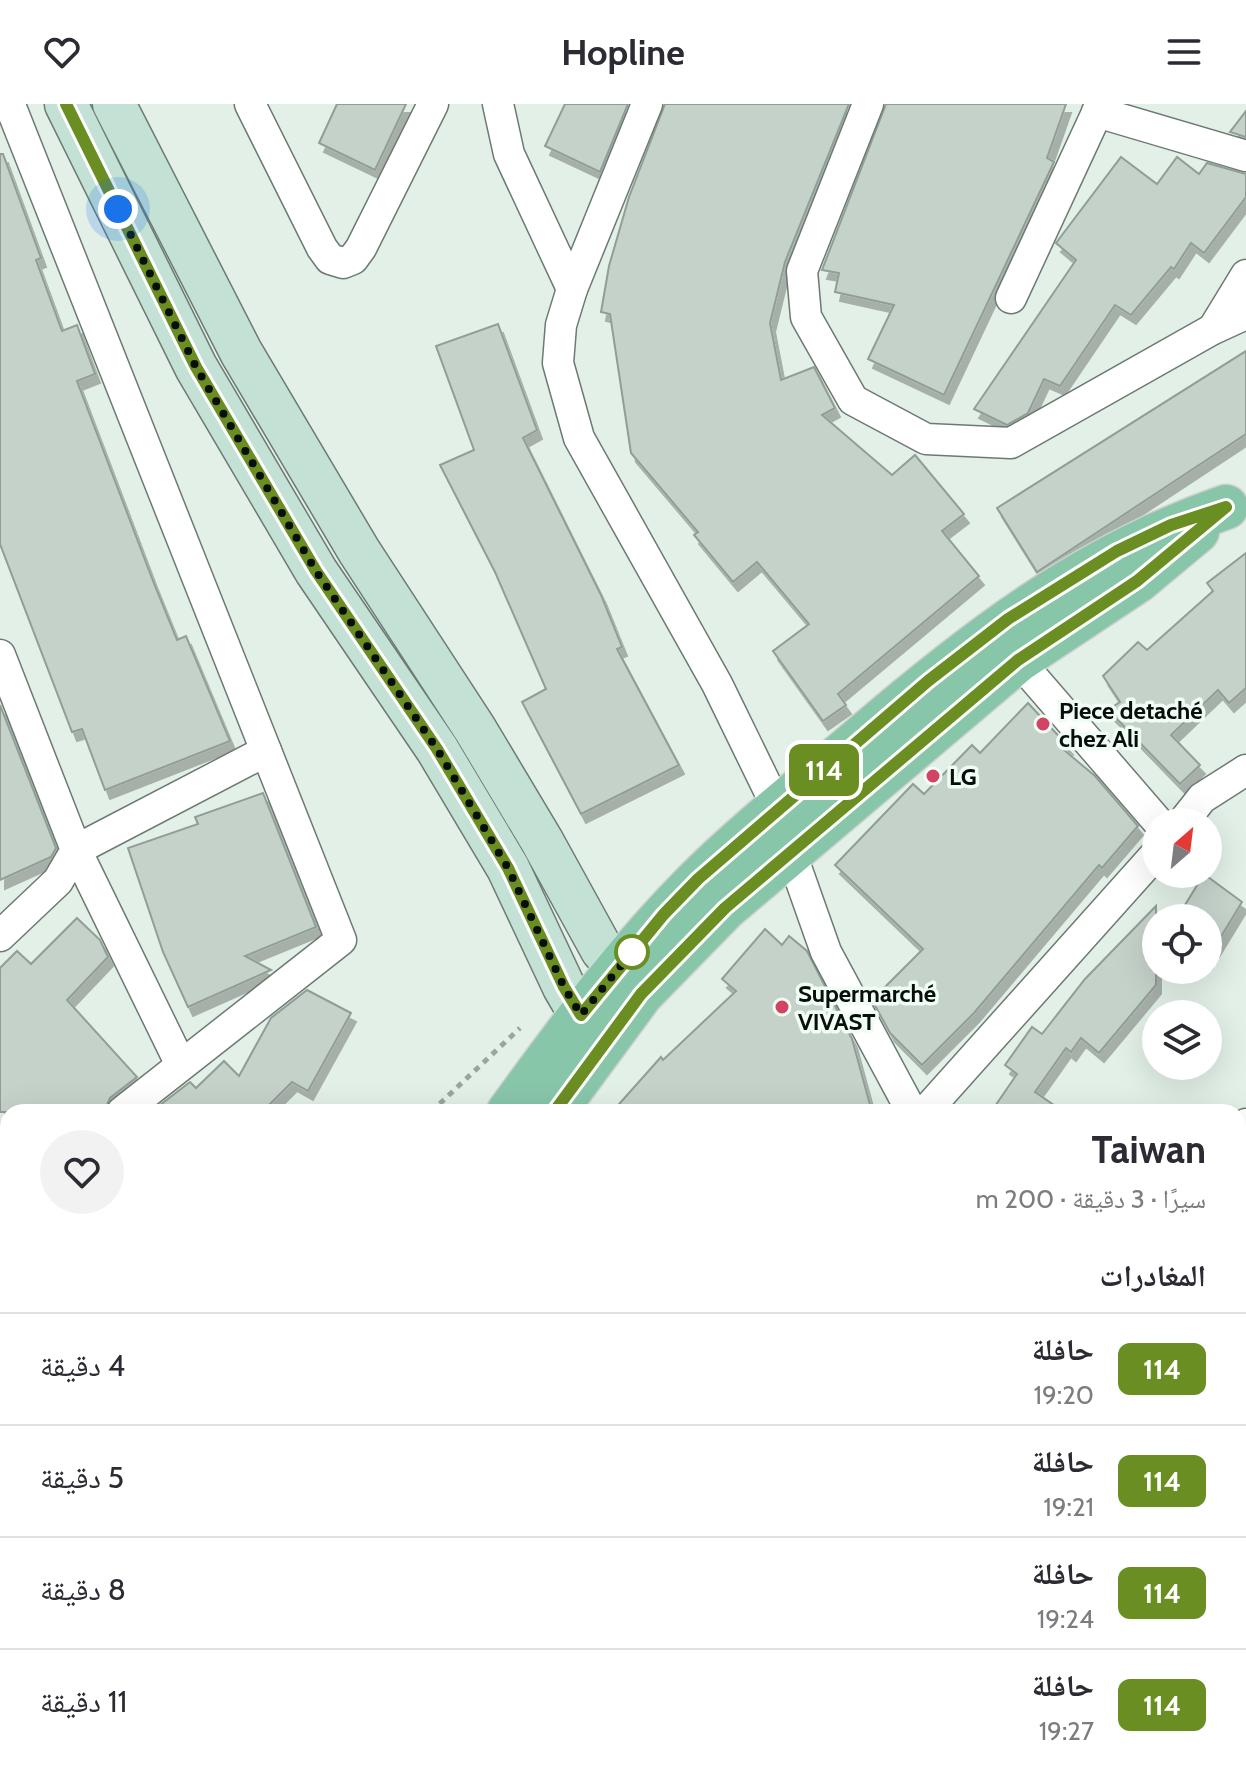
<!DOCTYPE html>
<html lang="ar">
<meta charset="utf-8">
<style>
body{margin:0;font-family:Cabin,"Noto Naskh Arabic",sans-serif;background:#f2f2f3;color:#2b2b33;direction:rtl;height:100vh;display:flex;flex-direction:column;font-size:30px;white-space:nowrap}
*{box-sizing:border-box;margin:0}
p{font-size:26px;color:#7c7c81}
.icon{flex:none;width:44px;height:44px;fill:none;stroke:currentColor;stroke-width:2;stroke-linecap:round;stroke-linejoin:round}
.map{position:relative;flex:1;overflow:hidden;direction:ltr}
.sheet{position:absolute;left:0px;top:1000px;width:1246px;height:672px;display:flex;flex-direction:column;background:#fff;border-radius:24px 24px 0 0;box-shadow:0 8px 32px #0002;direction:rtl}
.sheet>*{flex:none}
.badge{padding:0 16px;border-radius:12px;font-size:28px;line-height:52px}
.needle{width:52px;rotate:28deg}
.tools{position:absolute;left:1142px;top:704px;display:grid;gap:16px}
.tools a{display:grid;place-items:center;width:80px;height:80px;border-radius:50%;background:#fff;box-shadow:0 8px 32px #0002;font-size:40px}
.you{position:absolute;width:40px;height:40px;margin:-20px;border:6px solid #fff;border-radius:50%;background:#1a73e8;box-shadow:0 0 0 12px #1a73e833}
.map>.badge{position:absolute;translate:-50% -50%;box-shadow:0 0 0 4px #fff}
h2{padding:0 40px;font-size:30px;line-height:72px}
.round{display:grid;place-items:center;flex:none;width:84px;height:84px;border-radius:42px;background:#f2f2f3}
.headline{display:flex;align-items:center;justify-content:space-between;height:136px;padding:0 40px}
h1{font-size:38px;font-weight:700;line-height:60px}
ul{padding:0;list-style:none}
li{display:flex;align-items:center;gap:24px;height:112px;padding:0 40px;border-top:2px solid #e1e1e2}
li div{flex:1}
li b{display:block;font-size:30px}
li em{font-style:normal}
li .badge{min-width:88px;font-weight:700;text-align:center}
header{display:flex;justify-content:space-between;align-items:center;height:104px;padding:0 40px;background:#fff;font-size:36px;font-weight:700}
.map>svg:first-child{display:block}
.building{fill:#c5d2ca;stroke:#909e96;stroke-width:2;filter:url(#shadow)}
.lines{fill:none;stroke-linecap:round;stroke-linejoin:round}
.minor-casing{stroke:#6d7a73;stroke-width:33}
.secondary-casing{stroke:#6d7a73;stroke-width:45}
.primary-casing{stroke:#cecfce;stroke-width:47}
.path{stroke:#9aa59e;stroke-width:5;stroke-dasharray:6 6;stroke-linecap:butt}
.minor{stroke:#fff;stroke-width:30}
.secondary{stroke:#c3e2d5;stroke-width:42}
.primary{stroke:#88c6aa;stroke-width:44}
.line-casing{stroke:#fff;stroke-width:18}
.line{stroke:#6b8e23;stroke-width:12}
.walk{stroke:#090e0b;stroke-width:8;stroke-dasharray:0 14.4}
.poi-dot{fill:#d24364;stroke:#effdf5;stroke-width:3}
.stop-dot{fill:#fff;stroke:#6b8e23;stroke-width:4}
.labels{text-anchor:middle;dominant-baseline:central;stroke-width:7;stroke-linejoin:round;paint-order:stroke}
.poi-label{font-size:24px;font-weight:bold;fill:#090e0b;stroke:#effdf5;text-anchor:start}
</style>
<header><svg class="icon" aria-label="menu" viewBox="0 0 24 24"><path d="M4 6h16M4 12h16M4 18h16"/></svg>Hopline<svg class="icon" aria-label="heart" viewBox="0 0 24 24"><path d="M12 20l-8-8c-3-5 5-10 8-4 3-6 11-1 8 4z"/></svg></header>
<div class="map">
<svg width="1246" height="1672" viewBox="0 0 1246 1672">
<defs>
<filter id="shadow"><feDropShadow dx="5" dy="9" stdDeviation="0" flood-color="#0004"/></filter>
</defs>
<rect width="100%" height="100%" fill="#e2f0e7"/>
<g class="building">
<polygon points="337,0 406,0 375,66 319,39"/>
<polygon points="565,0 628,0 600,68 545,42"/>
<polygon points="665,0 849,0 785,158 770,219 781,276 814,263 835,304 822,311 892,371 915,351 964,410 942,427 979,472 838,590 846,601 823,617 773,547 809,520 757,458 733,478 694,431 698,428 631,349 610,210 601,208 609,162 629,93"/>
<polygon points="886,0 1066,0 1047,54 1054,58 944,291 868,255 894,201 835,188 839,169 822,166"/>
<polygon points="1246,7 1246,33 1230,28"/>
<polygon points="0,50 3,50 41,154 36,156 62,227 77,221 95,270 77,277 153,477 177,536 186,532 230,637 105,686 82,625 72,628 0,440"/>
<polygon points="1121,53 1157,80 1177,53 1199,70 1207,59 1246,70 1246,93 1204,149 1191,139 1174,165 1171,163 1131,211 1115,201 1060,282 1044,275 1028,309 1007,321 974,305 1076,156 1056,139"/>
<polygon points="498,220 537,326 523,334 601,491 622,543 617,545 679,661 581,710 522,598 546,585 495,468 440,361 474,346 436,242"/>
<polygon points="1246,247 1246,330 1037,468 997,404"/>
<polygon points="1246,449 1246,584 1229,599 1218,586 1171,631 1200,661 1180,680 1108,606 1120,598 1103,572 1138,538 1147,546 1213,487 1207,479"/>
<polygon points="1028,599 1068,642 1064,646 1095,672 1138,722 1102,764 1099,761 974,909 922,961 890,929 872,896 923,845 835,761 913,680 924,690 972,641 980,649"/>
<polygon points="0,601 56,744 51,753 0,776"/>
<polygon points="263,689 316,823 245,852 271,866 188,903 163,848 128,744 198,720 195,713"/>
<polygon points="1204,770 1242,798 1208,854 1208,814 1177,814"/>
<polygon points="1156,802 1156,881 1099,949 1081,934 1071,948 1066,944 1035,988 1064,1008 991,1008 1017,970 1005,961 1032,923 1042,930 1085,875"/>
<polygon points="77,814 100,836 108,853 67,896 137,973 110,994 104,1008 0,1008 0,864 17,847 31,860"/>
<polygon points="765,825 782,841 789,832 807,847 852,935 872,1008 612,1008 661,953 663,956 736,887 722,875"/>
<polygon points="307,886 351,909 308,987 292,978 262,1008 151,1008 190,978 196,984 224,957 239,972 271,914"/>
</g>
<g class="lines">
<g class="minor-casing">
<g id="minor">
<polyline points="250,0 322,144 330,155 343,159 353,155 361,144 433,0"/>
<polyline points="498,0 509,50 572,185"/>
<polyline points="647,0 572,185 561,221 558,259 579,334 717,580 778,705"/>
<polyline points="868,0 802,167 806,213 853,296 926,335 1011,339 1213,225 1246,210"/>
<polyline points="12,6 341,836 122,1008"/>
<polyline points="1097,8 1246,52"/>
<polyline points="1011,194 1101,0"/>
<polyline points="1213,225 1246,171"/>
<polyline points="0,551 76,746 58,777 0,832"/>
<polyline points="1018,556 1158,718"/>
<polyline points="1183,718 1202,694 1246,666"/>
<polyline points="791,749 826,848 912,1008"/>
<polyline points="180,959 76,746 266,647"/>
<polyline points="925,1008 1156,750"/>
<polyline points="1238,1039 1246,1020"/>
<polyline points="0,1111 8,1104"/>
<polyline points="1238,1506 1246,1508"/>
<polyline points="1079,1664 1083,1672"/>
<polyline points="25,1672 30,1664"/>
</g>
</g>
<g class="secondary-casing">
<g id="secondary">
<polyline points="66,0 196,263 316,467 437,645 508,764 564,883 598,941"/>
<polyline points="114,0 241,248 359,447 475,625 542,737 602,846 640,889"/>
</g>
</g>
<g class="primary-casing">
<g id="primary">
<path d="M509 1008C567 928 626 848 696 778 747 727 805 682 860 635 973 538 1084 452 1226 403"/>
<polyline points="554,1008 641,890 725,804 1018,556 1137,477 1197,427"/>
<polyline points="65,1672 70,1664"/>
<polyline points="109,1672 114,1664"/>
</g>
</g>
<polyline class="path" points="431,1008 520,924"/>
<use href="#minor" class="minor"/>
<use href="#secondary" class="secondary"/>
<use href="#primary" class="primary"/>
</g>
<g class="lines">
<g class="line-casing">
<polyline id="line" points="66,0 196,263 316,467 437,645 508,764 564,883 581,911 664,810 698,775 928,577 1008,515 1117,447 1171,421 1226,403 1137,477 1018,556 725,804 641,890 554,1008"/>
</g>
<use href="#line" class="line"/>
<polyline class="walk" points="118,105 196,263 316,467 437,645 508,764 564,883 581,911 632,848"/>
</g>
<g class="poi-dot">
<circle cx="1043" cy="620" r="8"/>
<circle cx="933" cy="672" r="8"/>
<circle cx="782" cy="903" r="8"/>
</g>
<circle class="stop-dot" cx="632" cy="848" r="16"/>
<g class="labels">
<g class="poi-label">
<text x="1059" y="606">Piece detaché<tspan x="1059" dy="28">chez Ali</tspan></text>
<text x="949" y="672">LG</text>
<text x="798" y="889">Supermarché<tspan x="798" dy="28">VIVAST</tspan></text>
</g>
</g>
</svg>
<div class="tools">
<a><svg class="needle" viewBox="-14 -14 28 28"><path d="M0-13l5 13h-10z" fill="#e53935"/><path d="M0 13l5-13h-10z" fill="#7c7c81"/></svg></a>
<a><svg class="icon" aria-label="locate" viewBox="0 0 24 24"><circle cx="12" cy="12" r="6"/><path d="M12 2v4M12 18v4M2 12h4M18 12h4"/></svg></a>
<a><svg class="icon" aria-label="layers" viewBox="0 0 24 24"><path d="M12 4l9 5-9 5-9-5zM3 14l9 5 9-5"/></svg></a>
</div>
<div class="you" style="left:118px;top:105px"></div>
<b class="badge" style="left:824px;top:666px;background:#6b8e23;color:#fff">114</b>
<section class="sheet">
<div class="headline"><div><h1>Taiwan</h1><p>سيرًا · 3 دقيقة · 200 m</p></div><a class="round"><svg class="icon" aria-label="heart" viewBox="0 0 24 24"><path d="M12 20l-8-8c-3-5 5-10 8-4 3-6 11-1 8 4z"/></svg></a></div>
<h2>المغادرات</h2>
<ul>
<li><span class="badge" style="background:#6b8e23;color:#fff">114</span><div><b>حافلة</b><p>19:20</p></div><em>4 دقيقة</em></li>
<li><span class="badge" style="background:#6b8e23;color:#fff">114</span><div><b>حافلة</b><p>19:21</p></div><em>5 دقيقة</em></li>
<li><span class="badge" style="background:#6b8e23;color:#fff">114</span><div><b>حافلة</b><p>19:24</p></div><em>8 دقيقة</em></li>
<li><span class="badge" style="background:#6b8e23;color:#fff">114</span><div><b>حافلة</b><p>19:27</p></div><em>11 دقيقة</em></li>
</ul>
</section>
</div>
